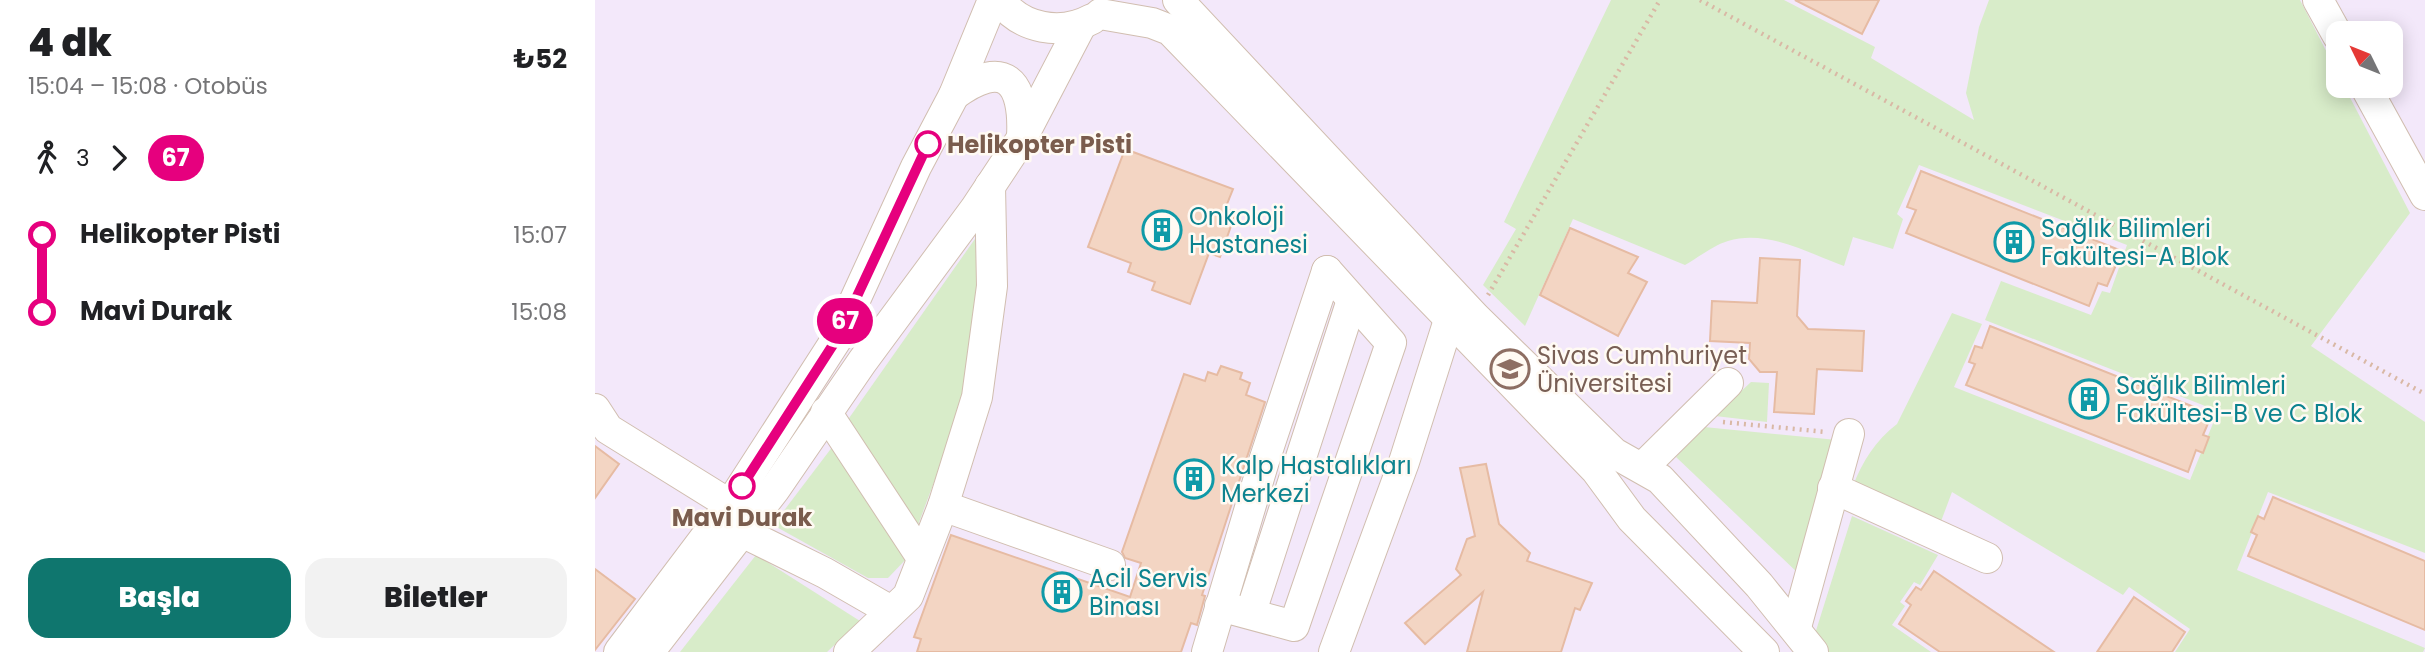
<!DOCTYPE html>
<html lang="tr">
<meta charset="utf-8">
<style>
body{margin:0;font-family:Poppins,sans-serif;background:#f2f2f2;color:#202124;height:100vh;display:flex;flex-direction:column;font-size:26px;white-space:nowrap}
*{box-sizing:border-box;margin:0}
p{font-size:23px;color:#757577}
.icon{flex:none;width:38px;height:38px;fill:none;stroke:currentColor;stroke-width:2;stroke-linecap:round;stroke-linejoin:round}
.map{position:relative;flex:1;overflow:hidden}
.sheet{display:flex;flex-direction:column;background:#fff;width:595px}
.sheet>*{flex:none}
.badge{padding:0 14px;border-radius:23px;font-size:24px;line-height:46px}
.needle{width:46px;rotate:313deg}
.fabs{position:absolute;left:1731px;top:21px;display:grid;gap:14px}
.fabs a{display:grid;place-items:center;width:77px;height:77px;border-radius:14px;background:#fff;box-shadow:0 4px 18px #0003;font-size:35px}
.map>.badge{position:absolute;translate:-50% -50%;box-shadow:0 0 0 4px #fff}
.legs{display:flex;align-items:center;gap:10px;height:77px;padding:0 28px;font-size:23px}
.legs p{margin-inline-start:auto}
.summary{display:flex;align-items:center;justify-content:space-between;height:119px;padding:0 28px}
h1{font-size:38px;font-weight:800;line-height:52px}
.button{display:flex;gap:14px;margin-top:auto;padding:14px 28px}
.button a{flex:1;height:80px;border-radius:21px;background:#0f766e;color:#fff;font-size:28px;font-weight:800;line-height:80px;text-align:center}
.button a+a{background:#f2f2f2;color:#202124}
ul{padding:0 28px;list-style:none}
li{display:flex;align-items:center;gap:24px;height:77px;font-size:26px}
li i{display:grid;place-items:center;width:10px;height:100%;margin:0 9px;background:currentColor}
li i::after{content:'';width:18px;height:18px;margin:-9px;border:5px solid;border-radius:50%;background:#fff}
li p{margin-inline-start:auto}
li:first-child i{background:linear-gradient(#0000 50%,currentColor 0)}
li:last-child i{background:linear-gradient(currentColor 50%,#0000 0)}
main{display:flex;flex:1;min-height:0}
.map>svg:first-child{display:block}
.education{fill:#f3e8fa;fill-rule:evenodd}
.grass{fill:#d8ecc9}
.building{fill:#f3d5c3;stroke:#e6bba3;stroke-width:2}
.lines{fill:none;stroke-linecap:round;stroke-linejoin:round}
.minor-casing{stroke:#d1beb0;stroke-width:32}
.path{stroke:#d9b8a5;stroke-width:4.5;stroke-dasharray:2 5;stroke-linecap:butt}
.minor{stroke:#fff;stroke-width:30}
.line-1-casing{stroke:#fff;stroke-width:16}
.line-1{stroke:#e6007e;stroke-width:10}
.stop-1-dot{fill:#fff;stroke:#e6007e;stroke-width:3.5}
.labels{text-anchor:middle;dominant-baseline:central;stroke-width:5;stroke-linejoin:round;paint-order:stroke}
.stop-label{font-size:24px;font-weight:bold;fill:#7a5c4d;stroke:#fffaf3;text-anchor:start}
.culture-label{font-size:24px;fill:#0d838f;stroke:#fffaf3;text-anchor:start}
.education-label{font-size:24px;fill:#785e54;stroke:#fffaf3;text-anchor:start}
</style>
<main>
<section class="sheet">
<div class="summary"><div><h1>4 dk</h1><p>15:04 – 15:08 · Otobüs</p></div><b>₺52</b></div>
<div class="legs"><svg class="icon" aria-label="walk" viewBox="0 0 24 24"><circle cx="13" cy="4" r="2"/><path d="M13 8l-2 6 4 7M11 14l-3 7M7 12l3-4h3l4 4"/></svg>3<svg class="icon" aria-label="forward" viewBox="0 0 24 24"><path d="M9 5l7 7-7 7"/></svg><b class="badge" style="background:#e6007e;color:#fff">67</b></div>
<ul>
<li><i style="color:#e6007e"></i><b>Helikopter Pisti</b><p>15:07</p></li>
<li><i style="color:#e6007e"></i><b>Mavi Durak</b><p>15:08</p></li>
</ul>
<div class="button"><a>Başla</a><a>Biletler</a></div>
</section>
<div class="map">
<svg width="1830" height="652" viewBox="0 0 1830 652">
<rect width="100%" height="100%" fill="#fdf6ec"/>
<path class="education" d="M0 0H1830V652H0ZM1743 33H1796V86H1743Z"/>
<g class="grass">
<path d="M1016 0H1189L1280 47 1276 58 1379 120 1371 93 1384 27 1394 0H1705L1743 74V86H1749L1815 213 1716 346 1830 422V553L1673 492 1642 570 1830 648 1828 652H1580L1595 629 1534 587 1528 595 1357 492 1345 524 1258 486C1267 462 1281 440 1302 424L1357 313 1387 324 1359 387 1595 480 1623 411 1390 320 1406 281 1496 315 1507 291 1515 293 1532 245 1324 165 1302 214 1308 219 1298 249 1258 237 1249 266C1213 253 1172 229 1133 241 1119 245 1104 257 1090 265L978 219 930 326 888 285 921 229 909 222Z"/>
<polygon points="382,236 387,268 370,399 323,525 252,421"/>
<polygon points="1156,382 1174,383 1172,422 1120,416"/>
<polygon points="1109,427 1242,440 1206,576 1081,457"/>
<polygon points="238,446 314,556 293,578 273,578 178,525"/>
<polygon points="1257,516 1343,555 1325,585 1319,582 1305,602 1310,606 1297,625 1336,652 1233,652 1219,637"/>
<polygon points="161,555 265,621 232,652 85,652"/>
</g>
<g class="building">
<polygon points="1200,0 1284,0 1267,34"/>
<polygon points="530,149 638,189 630,209 641,212 625,257 614,253 595,304 557,290 560,282 533,272 536,263 493,247"/>
<polygon points="1326,171 1527,251 1512,286 1503,283 1494,306 1311,233 1321,210 1312,207"/>
<polygon points="975,228 1043,257 1033,273 1052,282 1023,336 945,295"/>
<polygon points="1165,258 1205,260 1202,316 1213,329 1269,331 1267,371 1222,369 1219,414 1179,412 1182,372 1165,372 1154,359 1155,343 1115,341 1117,301 1162,303"/>
<polygon points="1395,326 1617,414 1608,435 1614,437 1608,453 1601,450 1593,472 1371,385 1380,364 1374,362 1380,346 1387,348"/>
<polygon points="626,366 647,373 645,379 655,383 651,395 670,402 607,595 610,596 602,625 596,623 586,652 322,652 326,639 319,637 356,535 535,597 546,563 530,558 527,552 589,374 610,381 613,372 622,375"/>
<polygon points="0,446 24,464 0,498"/>
<polygon points="891,464 904,524 935,553 932,561 997,583 985,610 980,608 966,652 872,652 888,592 830,644 810,623 866,575 861,569 872,539 880,536 865,468"/>
<polygon points="1678,497 1830,561 1830,630 1653,556 1662,535 1656,532 1663,516 1669,519"/>
<polygon points="0,569 40,599 0,650"/>
<polygon points="1339,571 1459,652 1345,652 1304,624 1316,605 1311,601 1321,587 1326,590"/>
<polygon points="1539,597 1590,632 1577,652 1502,652"/>
</g>
<g class="lines">
<g class="minor-casing">
<g id="minor">
<path d="M405 0C426 29 466 36 497 19"/>
<polyline points="583,0 880,317 1019,453 1065,479 1164,585 1218,652"/>
<polyline points="1723,0 1743,36"/>
<polyline points="505,14 557,23 575,30 1001,470 1037,519 1169,652"/>
<polyline points="1770,86 1830,195"/>
<path d="M359 95C409 58 430 80 427 137"/>
<polyline points="0,409 13,429 150,514"/>
<polyline points="231,412 327,558"/>
<polyline points="1047,468 1133,383"/>
<polyline points="1238,488 1392,558"/>
<polyline points="348,506 515,565"/>
<polyline points="147,532 230,573 296,611"/>
<polyline points="625,606 699,626 796,343 732,271"/>
<polyline points="656,612 757,300"/>
<polyline points="1201,627 1254,434"/>
<polyline points="24,652 134,506 243,337 321,167 359,95 398,0"/>
<polyline points="54,652 180,489 267,362 380,209 427,138 486,25"/>
<polyline points="254,652 313,596 348,506 382,397 397,286 395,186"/>
<polyline points="612,652 669,461 732,271"/>
<polyline points="739,652 809,462 854,320"/>
</g>
</g>
<g class="path">
<polyline points="1105,0 1830,394"/>
<polyline points="893,295 1065,0"/>
<polyline points="1128,422 1231,432"/>
</g>
<use href="#minor" class="minor"/>
</g>
<g class="lines">
<g class="line-1-casing">
<polyline id="line-1" points="147,486 243,337 333,144"/>
</g>
<use href="#line-1" class="line-1"/>
</g>
<defs>
<g id="building-ring" transform="scale(2.0125)"><circle r="9.5" fill="#fffaf3" stroke="#0f9aa8" stroke-width="1.5"/><path d="M-4-6H4V6H1V3H-1V6H-4ZM-2.5-4.3h1.7v1.8h-1.7ZM.8-4.3h1.7v1.8H.8ZM-2.5-1h1.7V.8h-1.7ZM.8-1h1.7V.8H.8Z" fill="#0f9aa8"/></g>
<g id="university-ring" transform="scale(2.0125)"><circle r="9.5" fill="#fffaf3" stroke="#8d6e63" stroke-width="1.5"/><path d="M0-5L7-2L0 1L-7-2ZM-4 1L0 2.5L4 1V4Q0 6-4 4Z" fill="#8d6e63"/></g>
</defs>
<g fill-rule="evenodd">
<use href="#building-ring" x="567" y="230"/>
<use href="#building-ring" x="1419" y="242"/>
<use href="#university-ring" x="915" y="369"/>
<use href="#building-ring" x="1494" y="399"/>
<use href="#building-ring" x="599" y="479"/>
<use href="#building-ring" x="467" y="592"/>
</g>
<g class="stop-1-dot">
<circle cx="333" cy="144" r="12"/>
<circle cx="147" cy="486" r="12"/>
</g>
<g class="labels">
<g class="stop-label">
<text x="352" y="144">Helikopter Pisti</text>
<text x="147" y="517" text-anchor="middle">Mavi Durak</text>
</g>
<g class="culture-label">
<text x="594" y="216">Onkoloji<tspan x="594" dy="28">Hastanesi</tspan></text>
<text x="1446" y="228">Sağlık Bilimleri<tspan x="1446" dy="28">Fakültesi-A Blok</tspan></text>
<text x="1521" y="385">Sağlık Bilimleri<tspan x="1521" dy="28">Fakültesi-B ve C Blok</tspan></text>
<text x="626" y="465">Kalp Hastalıkları<tspan x="626" dy="28">Merkezi</tspan></text>
<text x="494" y="578">Acil Servis<tspan x="494" dy="28">Binası</tspan></text>
</g>
<g class="education-label">
<text x="942" y="355">Sivas Cumhuriyet<tspan x="942" dy="28">Üniversitesi</tspan></text>
</g>
</g>
</svg>
<div class="fabs">
<a><svg class="needle" viewBox="-14 -14 28 28"><path d="M0-13l5 13h-10z" fill="#e53935"/><path d="M0 13l5-13h-10z" fill="#757577"/></svg></a>
</div>
<b class="badge" style="left:250px;top:321px;background:#e6007e;color:#fff">67</b>
</div>
</main>
